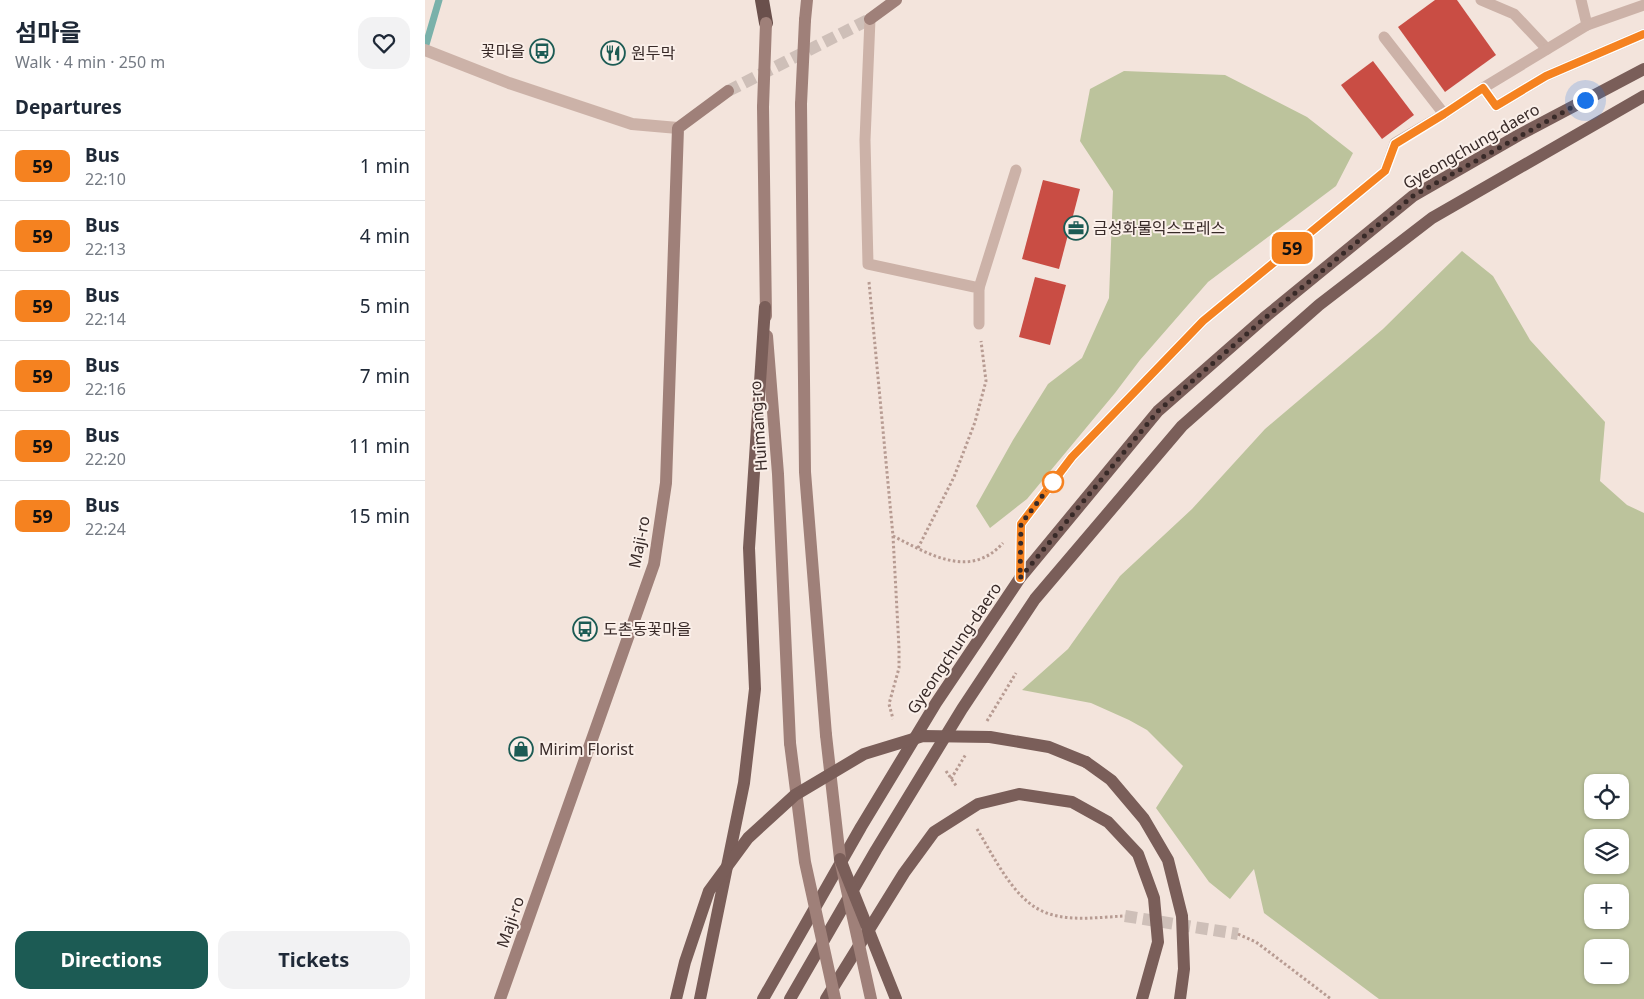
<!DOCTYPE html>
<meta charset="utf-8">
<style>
body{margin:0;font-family:"Noto Sans","Noto Sans KR",sans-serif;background:#f2f2f3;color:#1f2937;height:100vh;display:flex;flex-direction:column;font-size:19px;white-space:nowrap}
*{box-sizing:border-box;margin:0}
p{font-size:16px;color:#747a83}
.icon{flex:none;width:28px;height:28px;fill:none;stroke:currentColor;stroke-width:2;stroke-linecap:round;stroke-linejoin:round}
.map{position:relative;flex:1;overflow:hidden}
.sheet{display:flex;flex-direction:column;background:#fff;width:425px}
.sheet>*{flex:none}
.badge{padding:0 10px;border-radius:8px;font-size:18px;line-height:32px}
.buttons{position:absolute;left:1159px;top:774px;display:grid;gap:10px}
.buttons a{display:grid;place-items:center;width:45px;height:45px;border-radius:10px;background:#fff;box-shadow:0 1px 4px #0004;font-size:25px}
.you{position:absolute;width:25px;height:25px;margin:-12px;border:4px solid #fff;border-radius:50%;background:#1a73e8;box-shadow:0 0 0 8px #1a73e833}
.map>.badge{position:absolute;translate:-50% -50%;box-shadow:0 0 0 2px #fff}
h2{padding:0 15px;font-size:19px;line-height:45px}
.round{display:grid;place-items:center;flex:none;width:52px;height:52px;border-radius:15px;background:#f2f2f3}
.overview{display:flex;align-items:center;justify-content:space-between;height:85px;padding:0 15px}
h1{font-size:24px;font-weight:700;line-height:38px}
.primary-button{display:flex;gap:10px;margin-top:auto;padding:10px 15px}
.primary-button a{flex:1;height:58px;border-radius:15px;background:#1c5b54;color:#fff;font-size:20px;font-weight:700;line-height:58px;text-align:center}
.primary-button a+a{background:#f2f2f3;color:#1f2937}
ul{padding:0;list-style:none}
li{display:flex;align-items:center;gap:15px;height:70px;padding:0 15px;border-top:1px solid #e0e1e3}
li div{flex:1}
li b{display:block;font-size:19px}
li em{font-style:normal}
li .badge{min-width:55px;font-weight:700;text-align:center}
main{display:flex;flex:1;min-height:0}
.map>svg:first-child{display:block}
.green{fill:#bcc39c;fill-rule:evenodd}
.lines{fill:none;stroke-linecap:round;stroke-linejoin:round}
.stream{stroke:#7ab1aa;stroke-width:7}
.building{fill:#c94d44}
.secondary-tunnel{stroke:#cebfb8;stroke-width:12;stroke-dasharray:12 6;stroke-linecap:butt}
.primary-tunnel{stroke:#cebfb8;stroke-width:12;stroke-dasharray:12 6;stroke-linecap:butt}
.path{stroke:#b79b92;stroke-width:3;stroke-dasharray:2.5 2.5;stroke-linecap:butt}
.service{stroke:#ccb2a8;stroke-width:11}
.tertiary{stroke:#ccb2a8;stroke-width:12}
.secondary{stroke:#9f8079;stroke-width:12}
.primary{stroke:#7a5e59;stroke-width:12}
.trunk{stroke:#6a504c;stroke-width:14}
.secondary-bridge{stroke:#9f8079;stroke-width:12}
.primary-bridge{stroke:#7a5e59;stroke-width:12}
.line-casing{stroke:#fff;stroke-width:11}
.line{stroke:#f58220;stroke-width:8}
.walk{stroke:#382a28;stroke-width:5;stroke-dasharray:0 9}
.stop-dot{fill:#fff;stroke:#f58220;stroke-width:2.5}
.labels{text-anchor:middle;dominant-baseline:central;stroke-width:4;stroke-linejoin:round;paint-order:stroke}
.poi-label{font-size:16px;fill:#382a28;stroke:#faefe9;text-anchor:start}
.street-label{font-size:16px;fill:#382a28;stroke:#faefe9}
</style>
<main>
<section class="sheet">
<div class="overview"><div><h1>섬마을</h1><p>Walk · 4 min · 250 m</p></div><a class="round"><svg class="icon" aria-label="heart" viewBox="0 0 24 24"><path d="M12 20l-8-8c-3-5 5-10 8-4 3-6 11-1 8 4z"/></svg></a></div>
<h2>Departures</h2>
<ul>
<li><span class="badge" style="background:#f58220;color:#111">59</span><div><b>Bus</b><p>22:10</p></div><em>1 min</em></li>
<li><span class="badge" style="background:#f58220;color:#111">59</span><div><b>Bus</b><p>22:13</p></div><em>4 min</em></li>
<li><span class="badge" style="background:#f58220;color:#111">59</span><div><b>Bus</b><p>22:14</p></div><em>5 min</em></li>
<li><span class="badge" style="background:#f58220;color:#111">59</span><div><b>Bus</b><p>22:16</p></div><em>7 min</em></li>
<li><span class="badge" style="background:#f58220;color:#111">59</span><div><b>Bus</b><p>22:20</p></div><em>11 min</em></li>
<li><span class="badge" style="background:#f58220;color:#111">59</span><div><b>Bus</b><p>22:24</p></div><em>15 min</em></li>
</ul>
<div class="primary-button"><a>Directions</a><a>Tickets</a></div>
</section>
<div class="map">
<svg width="1219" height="999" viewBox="0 0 1219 999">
<rect width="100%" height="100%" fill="#f3e4dc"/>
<g class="green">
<polygon points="699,71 800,75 882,117 928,153 911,186 783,282 715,360 690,393 602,499 565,528 551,506 588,440 623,384 657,358 684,298 688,191 655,141 665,89"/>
<path d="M1037 251 1068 276 1105 340 1180 422 1175 481 1202 505 1219 513V999H954L839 913 829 869 805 899 784 882 731 808 758 766 722 730 704 720 666 703 597 690 643 649 695 576 767 509 840 429 958 329ZM1168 782H1195V810H1168ZM1168 838H1195V865H1168ZM1168 892H1195V920H1168ZM1168 948H1195V975H1168Z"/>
</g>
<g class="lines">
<polyline class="stream" points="0,48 14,0"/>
</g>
<g class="building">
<polygon points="1010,0 1032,0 1071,55 1020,92 973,27"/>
<polygon points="948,61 989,115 957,139 916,85"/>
<polygon points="618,180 655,189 634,269 597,259"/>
<polygon points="610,277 641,285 625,345 594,337"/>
</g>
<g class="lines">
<polyline class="secondary-tunnel" points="303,91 445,19"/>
<polyline class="primary-tunnel" points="700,916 813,934"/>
<g class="path">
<polyline points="444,282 468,536 474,648 474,668 464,704 468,719"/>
<path d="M468 536C504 554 545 580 578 543"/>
<polyline points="493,548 529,477 550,422 561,381 556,341"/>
<polyline points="562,721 591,673"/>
<polyline points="521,771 532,787"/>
<polyline points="526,779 541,754"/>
<path d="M552 829C568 855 587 896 615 910 640 923 673 917 700 916"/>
<polyline points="813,934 831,942 906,999"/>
</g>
<g class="service">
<polyline points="1056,0 1089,14 1122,49"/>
<polyline points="1156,0 1162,25 1058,88 1071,106 1121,76 1219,34"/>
<polyline points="445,19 440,140 443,264 554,288 554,324"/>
<polyline points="1162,25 1219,5"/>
<polyline points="959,37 1019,114 1058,88"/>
<polyline points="554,288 591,170"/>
<polyline points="595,578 596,524 647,457 778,321 960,171 970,143 1019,114"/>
</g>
<polyline class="tertiary" points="0,50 84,83 207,124 253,128"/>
<g class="secondary">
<polyline points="445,19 471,0"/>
<polyline points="380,20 382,0"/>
<polyline points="376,104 380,472 401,735"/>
<polyline points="338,107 341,316"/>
<polyline points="342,336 353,474 365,743"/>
<polyline points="75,999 229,564 241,483 253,128 303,91"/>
</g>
<g class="primary">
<polyline points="661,762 686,780 719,819 743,860 757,916 759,969 755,999"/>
<polyline points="275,999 319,783 330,689 324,548 340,307"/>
<polyline points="338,999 436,827 511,703 595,578 733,411 839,318 988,196 1094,135 1219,69"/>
<polyline points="365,999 451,850 537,709 610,599 757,426 894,305 1007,218 1219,96"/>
<polyline points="401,999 479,873 509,832 553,804 594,794 647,802 683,822 713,854 729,898 733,942 717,999"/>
</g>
<polyline class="trunk" points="337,0 341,23"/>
<g class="secondary-bridge">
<polyline points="376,104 380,20"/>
<polyline points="338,107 341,23"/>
<polyline points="401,735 415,859 446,999"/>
<polyline points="365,743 380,862 410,999"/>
</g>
<g class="primary-bridge">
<polyline points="415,859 471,999"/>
<polyline points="251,999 260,962 284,891 323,838 370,795 439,754 498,736 565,737 624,747 661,762"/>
</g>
</g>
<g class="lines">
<g class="line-casing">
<polyline id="line" points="595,578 596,524 647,457 778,321 960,171 970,144 1019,114 1058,88 1071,106 1121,76 1219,34"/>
</g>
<use href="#line" class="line"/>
<polyline class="walk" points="628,482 596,524 595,578 733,411 840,318 988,196 1160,100"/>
</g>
<defs>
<g id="bus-ring" transform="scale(1.25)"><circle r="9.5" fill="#faefe9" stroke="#1c5b54" stroke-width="1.5"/><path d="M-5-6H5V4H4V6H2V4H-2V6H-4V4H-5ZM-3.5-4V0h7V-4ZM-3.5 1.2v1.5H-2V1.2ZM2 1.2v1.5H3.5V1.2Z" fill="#1c5b54"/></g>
<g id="restaurant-ring" transform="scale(1.25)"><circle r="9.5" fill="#faefe9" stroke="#1c5b54" stroke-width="1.5"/><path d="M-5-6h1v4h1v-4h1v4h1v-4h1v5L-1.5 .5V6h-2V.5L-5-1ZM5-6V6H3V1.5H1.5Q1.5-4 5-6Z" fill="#1c5b54"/></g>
<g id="office-ring" transform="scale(1.25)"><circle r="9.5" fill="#faefe9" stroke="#1c5b54" stroke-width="1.5"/><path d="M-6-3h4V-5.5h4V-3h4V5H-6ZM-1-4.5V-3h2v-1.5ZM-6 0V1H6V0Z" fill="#1c5b54"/></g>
<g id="shop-ring" transform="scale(1.25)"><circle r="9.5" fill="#faefe9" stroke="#1c5b54" stroke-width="1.5"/><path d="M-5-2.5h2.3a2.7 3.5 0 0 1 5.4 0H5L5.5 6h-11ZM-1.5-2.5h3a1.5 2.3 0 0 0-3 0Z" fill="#1c5b54"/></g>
</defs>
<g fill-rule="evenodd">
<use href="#bus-ring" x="117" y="51"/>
<use href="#restaurant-ring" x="188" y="53"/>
<use href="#office-ring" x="651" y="228"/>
<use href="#bus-ring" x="160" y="629"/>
<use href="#shop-ring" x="96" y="749"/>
</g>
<circle class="stop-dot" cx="628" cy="482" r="10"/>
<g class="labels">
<g class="poi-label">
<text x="100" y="51" text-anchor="end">꽃마을</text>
<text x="206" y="53">원두막</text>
<text x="668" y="228">금성화물익스프레스</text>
<text x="178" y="629">도촌동꽃마을</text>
<text x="114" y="749">Mirim Florist</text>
</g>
<g class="street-label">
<text transform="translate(1046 146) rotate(-30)">Gyeongchung-daero</text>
<text transform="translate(333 426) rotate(-94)">Huimang-ro</text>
<text transform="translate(214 542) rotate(-79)">Maji-ro</text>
<text transform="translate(529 648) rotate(-56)">Gyeongchung-daero</text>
<text transform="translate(85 922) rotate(-71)">Maji-ro</text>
</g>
</g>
</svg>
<div class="buttons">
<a><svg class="icon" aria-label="locate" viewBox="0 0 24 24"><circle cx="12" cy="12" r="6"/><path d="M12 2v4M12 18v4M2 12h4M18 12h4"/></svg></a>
<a><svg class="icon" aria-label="layers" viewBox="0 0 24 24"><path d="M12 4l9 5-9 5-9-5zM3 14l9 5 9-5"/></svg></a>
<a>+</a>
<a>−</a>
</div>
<div class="you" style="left:1160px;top:100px"></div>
<b class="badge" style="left:867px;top:248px;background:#f58220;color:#111">59</b>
</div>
</main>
